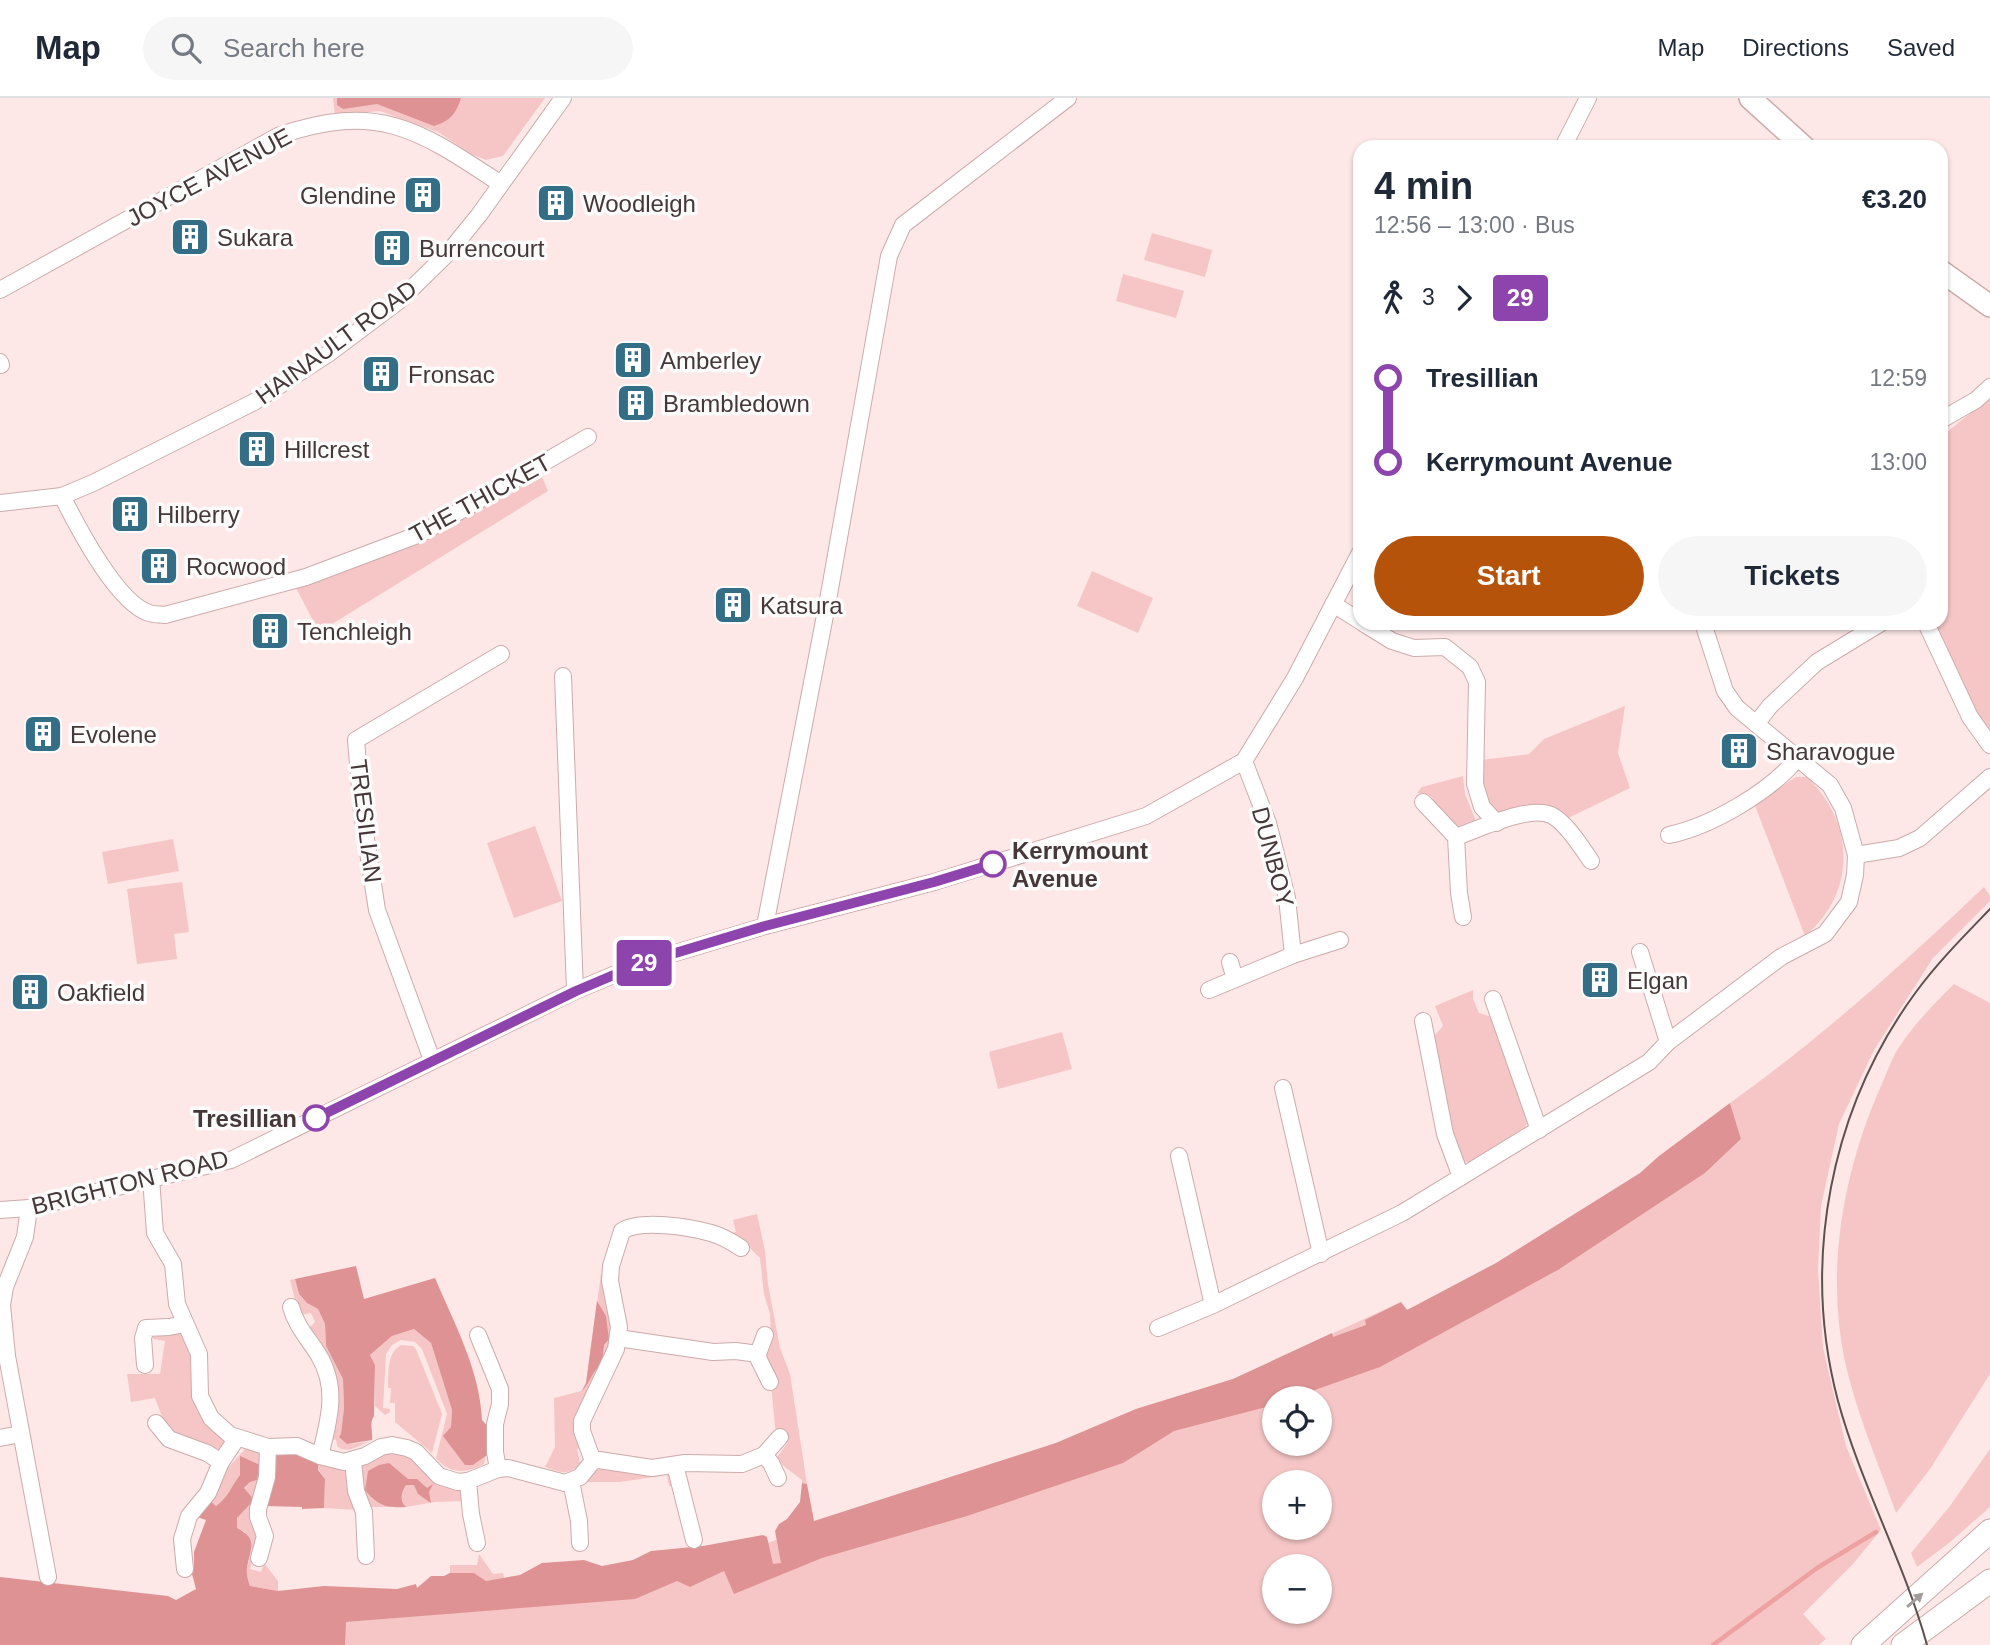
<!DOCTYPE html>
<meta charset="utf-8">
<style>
body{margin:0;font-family:Helvetica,sans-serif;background:#f6f6f7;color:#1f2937;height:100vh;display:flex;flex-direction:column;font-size:26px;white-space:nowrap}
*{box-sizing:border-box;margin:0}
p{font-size:23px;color:#747a83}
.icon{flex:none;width:38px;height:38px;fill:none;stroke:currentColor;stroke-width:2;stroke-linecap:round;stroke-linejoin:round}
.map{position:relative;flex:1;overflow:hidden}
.sheet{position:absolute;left:1353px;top:42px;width:595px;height:490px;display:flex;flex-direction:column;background:#fff;border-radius:21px;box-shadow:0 2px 5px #0004}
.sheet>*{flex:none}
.badge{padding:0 14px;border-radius:5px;font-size:24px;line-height:46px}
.tools{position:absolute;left:1262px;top:1288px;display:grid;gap:14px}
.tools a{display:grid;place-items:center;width:70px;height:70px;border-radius:50%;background:#fff;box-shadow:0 2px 5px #0004;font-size:35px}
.map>.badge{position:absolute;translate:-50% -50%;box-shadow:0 0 0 4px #fff}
.legs{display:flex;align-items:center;gap:10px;height:77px;padding:0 21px;font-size:23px}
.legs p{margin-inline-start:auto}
.head{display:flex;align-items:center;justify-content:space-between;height:119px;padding:0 21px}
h1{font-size:38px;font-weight:700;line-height:52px}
.button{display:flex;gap:14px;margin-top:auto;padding:14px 21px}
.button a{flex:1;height:80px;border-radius:42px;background:#b45309;color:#fff;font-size:28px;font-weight:700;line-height:80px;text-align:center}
.button a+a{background:#f6f6f7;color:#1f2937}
ul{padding:0 21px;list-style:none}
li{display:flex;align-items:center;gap:24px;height:84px;font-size:26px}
li i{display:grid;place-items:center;width:10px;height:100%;margin:0 9px;background:currentColor}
li i::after{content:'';width:18px;height:18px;margin:-9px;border:5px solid;border-radius:50%;background:#fff}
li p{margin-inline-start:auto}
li:first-child i{background:linear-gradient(#0000 50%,currentColor 0)}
li:last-child i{background:linear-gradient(currentColor 50%,#0000 0)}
header{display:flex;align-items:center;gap:42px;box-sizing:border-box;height:98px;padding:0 35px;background:#fff;border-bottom:2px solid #e0e1e3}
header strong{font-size:33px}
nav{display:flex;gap:38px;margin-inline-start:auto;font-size:24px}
.search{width:490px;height:63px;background:#f6f6f7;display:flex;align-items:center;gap:18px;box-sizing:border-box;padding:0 24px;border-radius:38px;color:#747a83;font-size:26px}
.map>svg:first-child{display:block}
.green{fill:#f6c6c6;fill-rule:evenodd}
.forest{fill:#de9293}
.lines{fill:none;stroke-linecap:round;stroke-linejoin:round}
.stream{stroke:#eea1a1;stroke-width:4.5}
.minor-casing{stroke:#ccabaa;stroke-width:18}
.major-casing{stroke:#ccabaa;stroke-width:24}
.highway-casing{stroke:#ccabaa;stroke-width:25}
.minor{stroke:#fff;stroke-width:16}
.major{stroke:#fff;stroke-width:21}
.highway{stroke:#fff;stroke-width:23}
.tram{stroke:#5f5050;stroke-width:2}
.oneway{fill:#a29c9c}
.line-1-casing{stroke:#fff;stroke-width:16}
.line-1{stroke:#8e44ad;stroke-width:10}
.stop-1-dot{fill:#fff;stroke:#8e44ad;stroke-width:3.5}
.labels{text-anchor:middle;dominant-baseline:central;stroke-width:7;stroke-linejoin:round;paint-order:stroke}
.street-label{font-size:24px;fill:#463838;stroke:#fbfbfb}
.poi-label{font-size:24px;fill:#463838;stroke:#fbfbfb;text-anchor:start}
.stop-label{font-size:24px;font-weight:bold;fill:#463838;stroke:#fbfbfb;text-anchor:start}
</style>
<header>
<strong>Map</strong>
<div class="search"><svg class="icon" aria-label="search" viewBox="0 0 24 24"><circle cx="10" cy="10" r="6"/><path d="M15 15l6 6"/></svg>Search here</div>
<nav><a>Map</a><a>Directions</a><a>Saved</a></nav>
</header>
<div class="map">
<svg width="1990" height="1547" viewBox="0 0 1990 1547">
<rect width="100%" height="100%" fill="#fde8e7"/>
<g class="green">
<polygon points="333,0 545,0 503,58 486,62 471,56 438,34 380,13 335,17"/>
<polygon points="1152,135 1212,152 1205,179 1144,162"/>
<polygon points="1123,176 1184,193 1176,220 1116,203"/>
<polygon points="1989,300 1990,301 1990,637 1973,615 1932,525 1941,525 1941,339"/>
<path d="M541 376 548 393 319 534 295 488C338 476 381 461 421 440 461 419 499 393 541 376Z"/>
<polygon points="1092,473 1153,500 1138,535 1077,508"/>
<polygon points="1625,608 1618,655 1630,690 1562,723 1552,715 1505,724 1484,704 1481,662 1529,656 1544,641"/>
<path d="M1463 678 1465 696 1476 723 1468 741 1435 706C1433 696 1426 695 1417 695L1422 689Z"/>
<path d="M1796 679H1807C1855 725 1857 794 1805 838L1754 705Z"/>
<polygon points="535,728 562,803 514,820 487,745"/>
<polygon points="173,741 179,773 108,786 102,754"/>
<polygon points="182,784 189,834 174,836 177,861 137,866 127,791"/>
<path d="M1984 789 1990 798V803L1933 860 1874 952 1839 1026 1821 1108 1818 1171 1823 1250 1846 1348 1881 1432 1852 1467 1803 1516 1826 1541 1819 1547H345V1524L441 1516 640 1491 950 1379 1056 1345 1136 1311 1233 1281 1399 1205 1440 1236 1558 1172 1705 1075 1741 1041 1730 1005C1822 939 1902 867 1984 789ZM1274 1300H1320V1346H1274ZM1274 1384H1320V1430H1274ZM1274 1468H1320V1514H1274Z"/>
<path d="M1954 886 1990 905V1276L1930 1371 1896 1415C1878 1364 1855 1312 1844 1259 1826 1168 1844 1071 1881 988 1886 977 1890 965 1896 954 1912 928 1933 907 1954 886Z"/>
<polygon points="1473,892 1473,901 1479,915 1492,919 1527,1025 1523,1033 1470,1065 1463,1063 1451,1039 1433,939 1443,928 1435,908"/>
<polygon points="1062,934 1072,971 998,991 989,954"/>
<polygon points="757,1116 765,1153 768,1186 780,1250 790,1276 807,1386 802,1385 802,1382 777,1363 778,1358 788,1344 777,1335 775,1329 771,1285 777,1280 764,1258 771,1239 770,1216 764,1196 760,1160 749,1149 726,1136 736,1134 733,1122"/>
<path d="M601 1176H605L611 1220 612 1240 580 1350 577 1351 580 1365C569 1379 560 1374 545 1369L555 1349 554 1300 581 1293 586 1285Z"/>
<polygon points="295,1181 299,1196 307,1205 318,1211 325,1226 326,1248 343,1281 344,1310 341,1336 347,1346 369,1344 349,1352 341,1351 337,1348 336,1342 332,1341 337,1319 338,1294 309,1230 315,1224 311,1215 301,1217 296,1206 290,1182"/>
<path d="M414 1231 431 1245 452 1312 451 1329 473 1367 486 1358 484 1366C466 1376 449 1376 436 1360L447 1316 422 1251 415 1244 401 1242 392 1247 386 1256 383 1310 390 1311V1314L385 1317 375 1308V1267L370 1257 392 1238Z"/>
<polygon points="176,1235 183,1236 227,1344 221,1352 177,1340 164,1324 155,1300 131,1304 127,1276 160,1276 165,1243 153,1241 153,1239"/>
<path d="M401 1247 413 1248 416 1251 442 1316 432 1355 395 1324V1305H390L391 1290H388C389 1274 386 1256 401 1247Z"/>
<path d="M246 1350 261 1355 259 1441 250 1471 261 1474 264 1466H265L278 1483V1493L250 1488 246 1474 252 1451 245 1434 237 1430C237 1415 239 1395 250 1384L240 1377C232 1387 227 1401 216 1408L209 1402 225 1373Z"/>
<polygon points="1990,1351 1990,1409 1949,1445 1917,1469 1911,1455 1950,1408"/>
<polygon points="393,1354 409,1358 458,1390 461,1393 464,1403 435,1404 406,1409 370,1409 365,1401 360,1367 376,1358"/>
<polygon points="318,1365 347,1372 358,1412 324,1410 325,1381 318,1371"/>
<polygon points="603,1370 667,1376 670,1379 672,1388 669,1388 667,1377 620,1384 584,1384 595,1373"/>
<polygon points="479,1456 493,1476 503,1475 504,1480 486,1483 474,1475 450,1475 450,1467 477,1467"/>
</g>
<g class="forest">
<path d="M337 0H461C456 16 450 23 434 28L377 6 343 11 337 7Z"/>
<path d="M1730 1005 1741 1041 1705 1075 1558 1172 1380 1269 1292 1300H1274V1307L1174 1333 1123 1365 967 1418 822 1460 734 1496 724 1473 690 1489 677 1483 635 1501 346 1524 345 1547H0V1479L168 1498 176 1502 196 1491 191 1472 194 1471V1454L206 1422 197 1419 209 1402 216 1408C227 1401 232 1387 240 1377V1358L260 1367 257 1382 250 1384 244 1390 254 1402 237 1420V1430C259 1441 250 1451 247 1470 246 1476 248 1482 250 1488L278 1493 324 1488 397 1491 416 1486 417 1490 431 1478H444L450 1475H474L486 1483 520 1477 542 1465 584 1462 602 1468 633 1462 651 1453 703 1448 763 1437 767 1439 773 1466 781 1465 775 1433 779 1426 787 1421 800 1404 802 1385 807 1386 814 1423 1056 1345 1136 1311 1233 1281 1332 1235 1333 1239 1366 1227 1365 1222 1401 1204 1407 1212 1496 1165 1640 1075 1659 1058Z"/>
<path d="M356 1168 364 1201 435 1180C454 1225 480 1272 482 1322L489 1330 490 1355 473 1367H465L443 1338 451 1329 452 1312 431 1245 414 1231 392 1238 370 1257 375 1267 374 1318C369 1325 373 1333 372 1342L347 1346 339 1339 341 1336 344 1310 343 1281 326 1248 325 1226 318 1211 307 1205 299 1196 295 1181Z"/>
<path d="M597 1203 606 1218 609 1241 604 1247 602 1266C591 1274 591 1284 582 1293L586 1285Z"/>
<polygon points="292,1353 318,1365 318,1372 325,1381 324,1410 302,1411 302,1409 265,1408 275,1357"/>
<path d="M389 1365 408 1381H417L427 1390 433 1386 429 1394 431 1405 418 1396 414 1387H406C401 1394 399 1403 406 1409 387 1410 378 1408 365 1392L368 1373 379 1367Z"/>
</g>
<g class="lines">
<polyline class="stream" points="1713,1547 1817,1470 1876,1434"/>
<g class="minor-casing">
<g id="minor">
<polyline points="1563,49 1588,0"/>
<path d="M0 192 278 38C379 3 419 32 501 86"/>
<polyline points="0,264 1,267"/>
<polyline points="1941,322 1976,302 1990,289"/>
<path d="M62 398C77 428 117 505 149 515 154 517 160 516 165 517L306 479 420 436 588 339"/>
<polyline points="0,405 62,398 93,385 254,304 328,256 400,202 449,154 479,117 563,0"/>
<polyline points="1333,506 1360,523"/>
<polyline points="1363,525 1392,543 1414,550 1445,549 1470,569 1477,584 1475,686 1482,709 1497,725"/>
<polyline points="1926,525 1970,619 1990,647"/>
<polyline points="563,578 575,893"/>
<polyline points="1756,626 1770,608 1817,564 1881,525"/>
<polyline points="1244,663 1268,725 1287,800 1293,857"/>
<polyline points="1423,704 1456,739 1459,795 1463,819"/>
<path d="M1669 737C1712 728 1769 694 1797 661"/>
<path d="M1456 739C1479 731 1529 707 1551 717 1566 724 1582 750 1591 763"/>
<polyline points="1856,757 1899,750 1920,740 1990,679"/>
<polyline points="765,828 828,502 889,158 903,127 1068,0"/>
<polyline points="1640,854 1668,944"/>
<polyline points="1230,864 1235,881"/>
<polyline points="1209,892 1293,857 1340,842"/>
<polyline points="1493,901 1539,1032"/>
<polyline points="1423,923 1445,1036 1461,1079"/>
<polyline points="432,962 377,812 362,715 356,642 501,556"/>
<polyline points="1283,990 1321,1156"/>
<polyline points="1179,1058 1213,1207"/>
<polyline points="151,1080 155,1135 173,1166 177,1206 199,1256 200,1298 211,1320 230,1337 268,1349 297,1348 320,1358 344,1364 365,1358 381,1349 392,1347 407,1350 416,1354 439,1378 458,1384 468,1383 498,1371 508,1370 565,1385 580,1379 593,1363 599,1362 652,1370 685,1365 742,1366 764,1357 780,1339"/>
<polyline points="29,1110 25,1139 5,1189 2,1207 7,1258 48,1479"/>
<polyline points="0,1112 29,1110 231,1062 575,893 642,865 765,828 934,784 1146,718 1244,663 1295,580 1360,455"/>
<path d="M291 1209C296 1228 308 1240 318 1256 339 1290 329 1322 320 1358"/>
<polyline points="1158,1230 1213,1207 1402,1115 1649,964 1668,944 1781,859 1825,836 1849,804 1855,777 1856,757 1843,710 1830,687 1737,610 1725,593 1703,525"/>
<polyline points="478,1237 500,1291 500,1306 495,1326 495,1354 498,1371"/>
<polyline points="765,1237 758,1256 759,1262 770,1284"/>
<polyline points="618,1240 713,1254 736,1253 758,1256"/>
<polyline points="145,1267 143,1240 146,1230 169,1229 185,1226"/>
<polyline points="156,1325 169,1341 207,1355 221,1364"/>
<polyline points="0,1340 21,1336"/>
<polyline points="764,1357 771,1365 778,1380"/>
<polyline points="353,1363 356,1393 364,1414 366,1458"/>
<path d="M593 1363 582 1333V1323L616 1251 619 1229 610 1183 611 1168 622 1133C640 1121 690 1129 711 1135 722 1138 732 1144 741 1150"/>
<polyline points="675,1367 694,1442"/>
<polyline points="468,1383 471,1416 477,1445"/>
<polyline points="571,1383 579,1423 580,1445"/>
<polyline points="259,1460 265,1438 258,1419 258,1411 267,1379 268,1349"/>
<polyline points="185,1471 182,1441 189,1418 208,1395 221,1364 237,1340"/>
</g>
</g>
<g class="major-casing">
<g id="major">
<polyline points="1750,0 1804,49"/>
<polyline points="1941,173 1990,208"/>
</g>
</g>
<g class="highway-casing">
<g id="highway">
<polyline points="1863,1547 1990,1433"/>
<polyline points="1903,1547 1990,1483"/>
</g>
</g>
<use href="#minor" class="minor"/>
<use href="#major" class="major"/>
<use href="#highway" class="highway"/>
<path class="tram" d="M1927 1547C1904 1464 1861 1387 1838 1303 1801 1163 1830 1011 1916 894 1938 864 1964 838 1990 811"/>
</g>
<defs><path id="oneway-solid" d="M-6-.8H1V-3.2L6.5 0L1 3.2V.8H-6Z" transform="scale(1.75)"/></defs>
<use class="oneway" href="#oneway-solid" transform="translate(1915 1502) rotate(-41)"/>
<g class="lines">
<g class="line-1-casing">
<polyline id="line-1" points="316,1020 576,893 642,865 765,828 934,784 993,766"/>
</g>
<use href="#line-1" class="line-1"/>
</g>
<defs>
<g id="building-square" transform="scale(2.0125)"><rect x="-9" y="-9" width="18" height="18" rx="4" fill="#346d86" stroke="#fbfbfb"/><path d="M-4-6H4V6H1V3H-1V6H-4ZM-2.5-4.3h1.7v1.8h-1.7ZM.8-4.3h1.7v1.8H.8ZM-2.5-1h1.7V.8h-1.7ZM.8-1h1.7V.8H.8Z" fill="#fff"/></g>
</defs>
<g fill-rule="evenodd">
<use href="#building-square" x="423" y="97"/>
<use href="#building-square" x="556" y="105"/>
<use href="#building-square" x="190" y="139"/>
<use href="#building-square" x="392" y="150"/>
<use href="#building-square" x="633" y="262"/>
<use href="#building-square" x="381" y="276"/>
<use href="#building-square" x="636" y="305"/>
<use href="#building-square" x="257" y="351"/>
<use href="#building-square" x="130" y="416"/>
<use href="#building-square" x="159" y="468"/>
<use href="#building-square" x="733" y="507"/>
<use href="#building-square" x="270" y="533"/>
<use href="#building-square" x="43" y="636"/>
<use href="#building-square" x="1739" y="653"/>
<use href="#building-square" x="1600" y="882"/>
<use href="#building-square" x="30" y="894"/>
</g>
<g class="stop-1-dot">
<circle cx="993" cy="766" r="12"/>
<circle cx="316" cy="1020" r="12"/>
</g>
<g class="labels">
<g class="street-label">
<text transform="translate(209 79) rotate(-28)">JOYCE AVENUE</text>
<text transform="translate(336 244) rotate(-36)">HAINAULT ROAD</text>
<text transform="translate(480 400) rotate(-29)">THE THICKET</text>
<text transform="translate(366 723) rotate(83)">TRESILIAN</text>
<text transform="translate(1273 759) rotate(75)">DUNBOY</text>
<text transform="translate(130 1084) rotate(-14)">BRIGHTON ROAD</text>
</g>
<g class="poi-label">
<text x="396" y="97" text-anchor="end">Glendine</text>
<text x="583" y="105">Woodleigh</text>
<text x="217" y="139">Sukara</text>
<text x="419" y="150">Burrencourt</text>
<text x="660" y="262">Amberley</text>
<text x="408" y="276">Fronsac</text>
<text x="663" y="305">Brambledown</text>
<text x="284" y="351">Hillcrest</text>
<text x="157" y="416">Hilberry</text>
<text x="186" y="468">Rocwood</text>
<text x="760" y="507">Katsura</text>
<text x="297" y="533">Tenchleigh</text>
<text x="70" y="636">Evolene</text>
<text x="1766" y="653">Sharavogue</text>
<text x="1627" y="882">Elgan</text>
<text x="57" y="894">Oakfield</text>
</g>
<g class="stop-label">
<text x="1012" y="752">Kerrymount<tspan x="1012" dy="28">Avenue</tspan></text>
<text x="297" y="1020" text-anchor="end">Tresillian</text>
</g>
</g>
</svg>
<div class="tools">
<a><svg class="icon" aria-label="locate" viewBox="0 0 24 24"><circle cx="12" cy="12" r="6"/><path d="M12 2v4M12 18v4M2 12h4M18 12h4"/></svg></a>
<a>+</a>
<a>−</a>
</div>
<b class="badge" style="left:644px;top:865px;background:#8e44ad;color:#fff">29</b>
<section class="sheet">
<div class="head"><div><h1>4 min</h1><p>12:56 – 13:00 · Bus</p></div><b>€3.20</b></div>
<div class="legs"><svg class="icon" aria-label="walk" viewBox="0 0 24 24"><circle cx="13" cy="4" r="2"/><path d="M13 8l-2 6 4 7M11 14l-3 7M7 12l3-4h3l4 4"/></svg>3<svg class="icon" aria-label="forward" viewBox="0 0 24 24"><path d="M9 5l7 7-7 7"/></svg><b class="badge" style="background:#8e44ad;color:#fff">29</b></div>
<ul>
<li><i style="color:#8e44ad"></i><b>Tresillian</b><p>12:59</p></li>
<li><i style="color:#8e44ad"></i><b>Kerrymount Avenue</b><p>13:00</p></li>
</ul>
<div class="button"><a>Start</a><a>Tickets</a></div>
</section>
</div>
